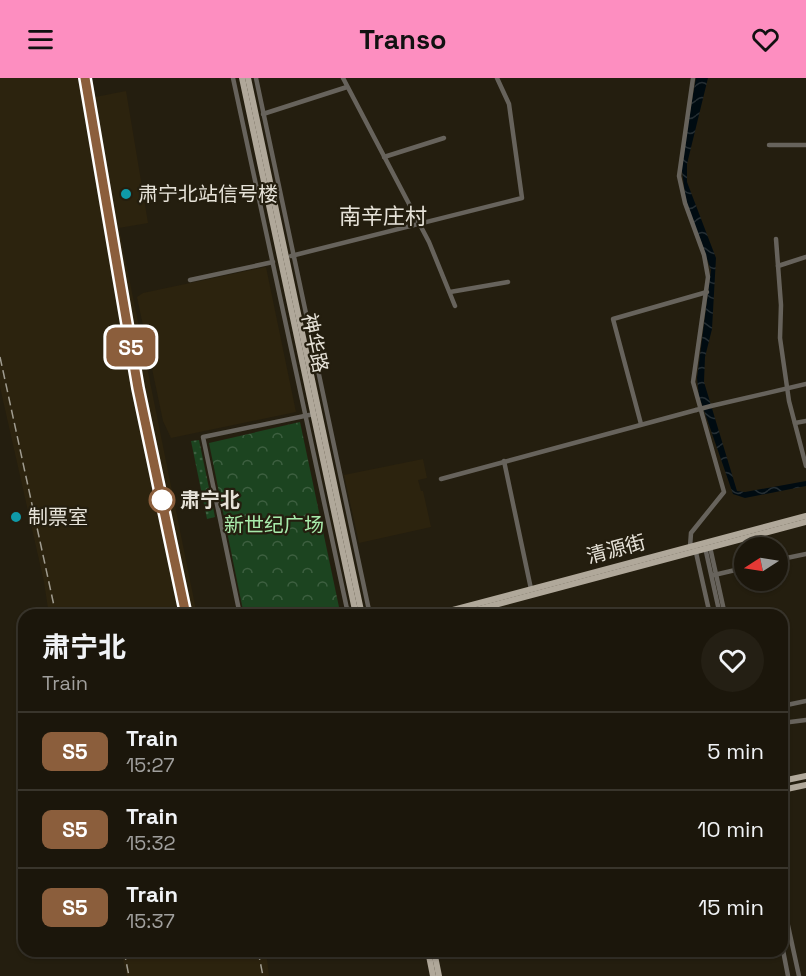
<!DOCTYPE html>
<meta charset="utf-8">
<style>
body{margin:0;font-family:"Space Grotesk","Noto Sans SC",sans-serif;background:#241f14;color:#f1f3f6;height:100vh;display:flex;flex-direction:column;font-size:22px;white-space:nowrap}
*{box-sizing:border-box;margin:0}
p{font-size:20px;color:#a09f9d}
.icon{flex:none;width:33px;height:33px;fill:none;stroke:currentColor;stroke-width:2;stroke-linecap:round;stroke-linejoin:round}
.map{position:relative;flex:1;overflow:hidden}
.sheet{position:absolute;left:18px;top:531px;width:770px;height:348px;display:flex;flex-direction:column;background:#1b160b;border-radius:18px;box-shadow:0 2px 4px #0004,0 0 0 2px #39352c}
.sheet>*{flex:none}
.badge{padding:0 12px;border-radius:9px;font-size:21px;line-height:39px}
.needle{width:39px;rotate:258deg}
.buttons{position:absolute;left:734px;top:459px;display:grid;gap:12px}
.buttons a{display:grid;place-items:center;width:54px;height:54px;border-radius:50%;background:#1b160b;box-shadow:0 2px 4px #0004,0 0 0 2px #39352c;font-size:30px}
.map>.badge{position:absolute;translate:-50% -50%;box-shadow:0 0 0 3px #fff}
.round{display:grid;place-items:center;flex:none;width:63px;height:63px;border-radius:32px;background:#241f14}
.head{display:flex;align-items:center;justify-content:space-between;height:102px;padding:0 24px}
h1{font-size:28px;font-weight:700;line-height:45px}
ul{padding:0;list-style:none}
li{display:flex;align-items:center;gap:18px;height:78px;padding:0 24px;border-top:2px solid #39352c}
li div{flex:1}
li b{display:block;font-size:22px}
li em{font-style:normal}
li .badge{min-width:66px;font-weight:700;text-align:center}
header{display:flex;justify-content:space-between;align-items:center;height:78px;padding:0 24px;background:#fd8ec0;color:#111;font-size:27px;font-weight:700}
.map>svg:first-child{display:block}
.built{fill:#2c230e}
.grass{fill:url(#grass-dots)}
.park{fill:url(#park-crowns)}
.water{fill:url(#water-waves)}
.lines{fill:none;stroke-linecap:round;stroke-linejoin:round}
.minor{stroke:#67635c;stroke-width:4.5}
.major{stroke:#b0a89a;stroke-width:6}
.rail{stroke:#a09c90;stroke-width:1.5;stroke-dasharray:9 4.5;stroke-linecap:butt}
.minor-bridge{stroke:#67635c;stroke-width:4.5}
.line-casing{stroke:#fff;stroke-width:14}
.line{stroke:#8b5e3c;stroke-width:9}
.culture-dot{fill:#0f9aa8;stroke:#241e0f;stroke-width:2}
.stop-dot{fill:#fff;stroke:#8b5e3c;stroke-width:3}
.labels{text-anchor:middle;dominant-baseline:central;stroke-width:4.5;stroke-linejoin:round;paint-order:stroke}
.poi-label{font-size:20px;fill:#e6e2d8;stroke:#241e0f;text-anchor:start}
.street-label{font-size:20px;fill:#e6e2d8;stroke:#241e0f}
.stop-label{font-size:20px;font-weight:bold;fill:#e6e2d8;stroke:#241e0f;text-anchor:start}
.park-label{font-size:20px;fill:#a8ebab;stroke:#241e0f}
.quarter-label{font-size:22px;fill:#e6e2d8;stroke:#241e0f}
</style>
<header><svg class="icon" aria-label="menu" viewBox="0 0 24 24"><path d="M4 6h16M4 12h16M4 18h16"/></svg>Transo<svg class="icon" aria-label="heart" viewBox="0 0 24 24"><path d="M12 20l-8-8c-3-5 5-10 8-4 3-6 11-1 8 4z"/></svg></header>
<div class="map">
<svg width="806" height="898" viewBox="0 0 806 898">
<defs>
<pattern id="grass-dots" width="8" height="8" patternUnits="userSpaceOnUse" patternTransform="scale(1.5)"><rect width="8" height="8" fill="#1c4420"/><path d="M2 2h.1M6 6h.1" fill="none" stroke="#3d5f40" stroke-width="1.8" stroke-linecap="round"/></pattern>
<pattern id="park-crowns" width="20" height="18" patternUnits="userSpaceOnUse" patternTransform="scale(1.5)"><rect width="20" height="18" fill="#1c4420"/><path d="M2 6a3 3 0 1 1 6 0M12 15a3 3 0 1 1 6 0" fill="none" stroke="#3d5f40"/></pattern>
<pattern id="water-waves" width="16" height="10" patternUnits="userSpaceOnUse" patternTransform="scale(1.5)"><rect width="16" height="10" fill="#000b11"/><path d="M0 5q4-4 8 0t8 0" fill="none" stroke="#252e33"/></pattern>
</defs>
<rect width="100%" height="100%" fill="#241e0f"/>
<g class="built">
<polygon points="0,0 92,0 95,19 126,13 148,145 119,150 197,537 49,537 44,504 0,309"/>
<polygon points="266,189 296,334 171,360 163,343 137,219 143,215"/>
<polygon points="423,381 427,400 418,402 421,413 423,413 431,449 359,465 344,397"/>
<polygon points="121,873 266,873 269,898 127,898"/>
</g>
<polygon class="grass" points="199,362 215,439 207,441 191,363"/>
<polygon class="park" points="300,344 339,529 302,537 244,537 209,365"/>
<polygon class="water" points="696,0 708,0 687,86 687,104 716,180 712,251 705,279 704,304 737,413 745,414 806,403 806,408 745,420 733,416 699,318 697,300 711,192 686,123 681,85"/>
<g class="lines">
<g class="minor">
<polyline points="233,0 347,531"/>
<polyline points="256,0 370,537"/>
<polyline points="343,0 429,164 455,228"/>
<polyline points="263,36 347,9"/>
<polyline points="769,67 806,67"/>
<polyline points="384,79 444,60"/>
<polyline points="776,161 781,227 780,260 789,323 806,388"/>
<polyline points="291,178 522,120 509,26 497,0"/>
<polyline points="778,188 806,179"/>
<polyline points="190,202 273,184"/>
<polyline points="450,214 508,204"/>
<polyline points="711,328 806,306"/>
<polyline points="795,345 806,343"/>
<polyline points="641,346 613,241 707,214"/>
<polyline points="504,383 531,511"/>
<polyline points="441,401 696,332"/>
<polyline points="690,469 691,455 724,414 693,304 708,199 704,177 685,125 679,98 693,0"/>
<polyline points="705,469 720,537"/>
<polyline points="710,469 725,537"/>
<polyline points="695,470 710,537"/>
<polyline points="777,482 806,476"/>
<polyline points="714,497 744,490"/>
<polyline points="240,537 203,359 314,336"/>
<polyline points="319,537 349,531"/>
<polyline points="782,628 806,623"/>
<polyline points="782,645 806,642"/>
<polyline points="782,820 799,898"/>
<polyline points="782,867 788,898"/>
</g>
<g class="major">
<polyline points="242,0 356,537"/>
<polyline points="248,0 362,537"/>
<polyline points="434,537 806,438"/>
<polyline points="457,537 806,444"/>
<polyline points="782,703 806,698"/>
<polyline points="782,712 806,707"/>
<polyline points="428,873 433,898"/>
<polyline points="434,873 439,898"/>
</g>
<g class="rail">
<polyline points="85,0 138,310 186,537"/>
<polyline points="0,279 56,537"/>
<polyline points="124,873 129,898"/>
<polyline points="258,873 263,898"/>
</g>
<polyline class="minor-bridge" points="696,332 711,328"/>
</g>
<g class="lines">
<g class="line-casing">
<polyline id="line" points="85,0 138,310 186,537"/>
</g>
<use href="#line" class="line"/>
</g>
<g class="culture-dot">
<circle cx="126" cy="116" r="6"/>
<circle cx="16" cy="439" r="6"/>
</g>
<circle class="stop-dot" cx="162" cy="422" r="12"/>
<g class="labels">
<g class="poi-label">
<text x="138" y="116">肃宁北站信号楼</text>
<text x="28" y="439">制票室</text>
</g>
<g class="street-label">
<text transform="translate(315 265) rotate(78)">神华路</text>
<text transform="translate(616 471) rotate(-15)">清源街</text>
</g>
<g class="stop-label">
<text x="180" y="422">肃宁北</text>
</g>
<g class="park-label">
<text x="274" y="447">新世纪广场</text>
</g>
<g class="quarter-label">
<text x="383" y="138">南辛庄村</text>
</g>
</g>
</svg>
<div class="buttons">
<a><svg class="needle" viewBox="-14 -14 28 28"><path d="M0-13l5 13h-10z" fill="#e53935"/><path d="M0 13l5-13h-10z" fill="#a09f9d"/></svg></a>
</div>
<b class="badge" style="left:131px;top:269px;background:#8b5e3c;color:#fff">S5</b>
<section class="sheet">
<div class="head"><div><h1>肃宁北</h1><p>Train</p></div><a class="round"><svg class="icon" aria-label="heart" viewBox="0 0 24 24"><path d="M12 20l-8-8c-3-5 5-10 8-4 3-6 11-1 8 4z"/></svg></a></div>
<ul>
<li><span class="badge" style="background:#8b5e3c;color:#fff">S5</span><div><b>Train</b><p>15:27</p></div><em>5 min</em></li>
<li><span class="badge" style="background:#8b5e3c;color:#fff">S5</span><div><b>Train</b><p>15:32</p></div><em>10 min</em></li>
<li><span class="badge" style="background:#8b5e3c;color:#fff">S5</span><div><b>Train</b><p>15:37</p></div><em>15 min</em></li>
</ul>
</section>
</div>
